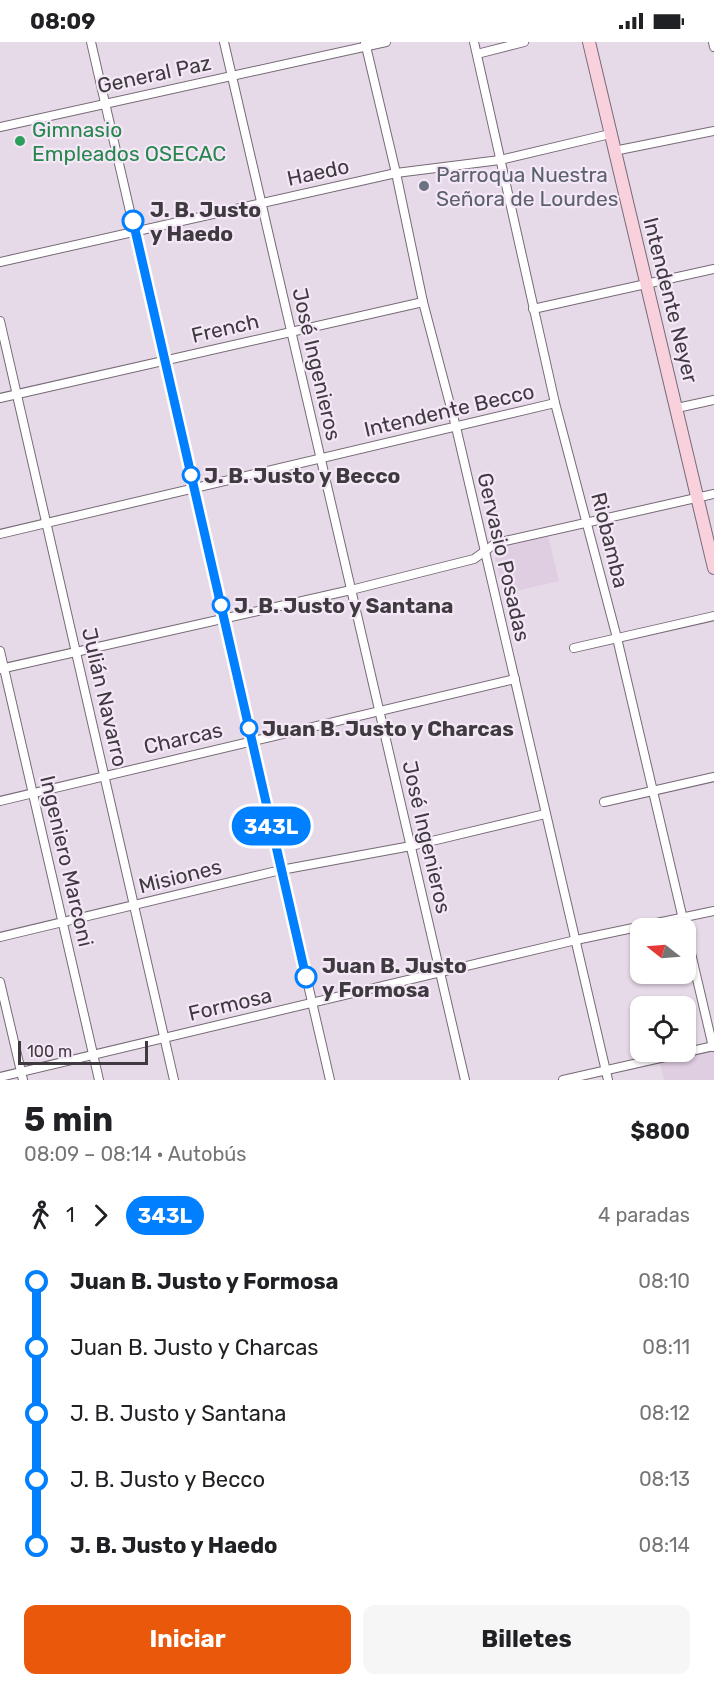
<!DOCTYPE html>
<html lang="es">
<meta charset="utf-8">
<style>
body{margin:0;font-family:Rubik,sans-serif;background:#f6f6f6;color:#202124;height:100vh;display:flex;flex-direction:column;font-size:22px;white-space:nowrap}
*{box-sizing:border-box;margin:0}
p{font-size:20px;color:#757577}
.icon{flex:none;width:33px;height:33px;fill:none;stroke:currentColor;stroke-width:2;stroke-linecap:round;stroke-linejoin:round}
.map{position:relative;height:1038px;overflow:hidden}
.details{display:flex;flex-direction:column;background:#fff;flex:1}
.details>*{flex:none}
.badge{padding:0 12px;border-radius:20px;font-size:21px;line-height:39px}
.needle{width:39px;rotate:287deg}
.tools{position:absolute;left:630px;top:876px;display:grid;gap:12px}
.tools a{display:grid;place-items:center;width:66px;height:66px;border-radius:12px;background:#fff;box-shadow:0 2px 4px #0004;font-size:30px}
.scale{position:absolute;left:18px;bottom:15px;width:130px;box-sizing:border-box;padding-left:6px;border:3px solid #3f3a40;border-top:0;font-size:16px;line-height:21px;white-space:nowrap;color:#3f3a40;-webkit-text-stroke:4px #f4e7f6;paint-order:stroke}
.map>.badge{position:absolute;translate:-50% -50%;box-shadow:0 0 0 3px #fff}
.legs{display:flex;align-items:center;gap:9px;height:66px;padding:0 24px;font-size:20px}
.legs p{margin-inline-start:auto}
.headline{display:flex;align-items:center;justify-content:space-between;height:102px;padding:0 24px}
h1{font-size:33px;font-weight:700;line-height:45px}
.action{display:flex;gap:12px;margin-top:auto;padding:12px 24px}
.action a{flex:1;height:69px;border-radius:12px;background:#ea580c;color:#fff;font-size:24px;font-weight:700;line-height:69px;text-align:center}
.action a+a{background:#f6f6f6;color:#202124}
ul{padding:0 24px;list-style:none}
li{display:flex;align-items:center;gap:21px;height:66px;font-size:22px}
li i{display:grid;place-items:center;width:9px;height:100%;margin:0 8px;background:currentColor}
li i::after{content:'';width:15px;height:15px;margin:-8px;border:4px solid;border-radius:50%;background:#fff}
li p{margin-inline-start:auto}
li:first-child i{background:linear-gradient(#0000 50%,currentColor 0)}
li:last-child i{background:linear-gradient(currentColor 50%,#0000 0)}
.status{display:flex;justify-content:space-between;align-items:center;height:42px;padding:0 30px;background:#fff;direction:ltr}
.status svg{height:16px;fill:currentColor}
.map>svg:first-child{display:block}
.built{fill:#dfcde1}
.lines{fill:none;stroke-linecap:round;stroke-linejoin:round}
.street-casing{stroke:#766a77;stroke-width:10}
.secondary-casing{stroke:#766a77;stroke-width:14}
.street{stroke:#fff;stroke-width:8}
.secondary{stroke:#f8d1dc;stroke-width:12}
.line-1-casing{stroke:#fff;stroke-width:14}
.line-1{stroke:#007fff;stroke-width:9}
.leisure-dot{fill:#2e9e5b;stroke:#f4e7f6;stroke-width:2}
.worship-dot{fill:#6b7280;stroke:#f4e7f6;stroke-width:2}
.stop-1-dot{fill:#fff;stroke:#007fff;stroke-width:3}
.labels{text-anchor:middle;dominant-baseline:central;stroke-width:4.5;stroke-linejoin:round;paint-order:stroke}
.street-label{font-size:21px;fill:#3f3a40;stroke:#f4e7f6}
.leisure-label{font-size:21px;fill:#27864d;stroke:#f4e7f6;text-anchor:start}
.worship-label{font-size:21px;fill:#5b616d;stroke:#f4e7f6;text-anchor:start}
.stop-label{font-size:21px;font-weight:bold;fill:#3f3a40;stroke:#f4e7f6;text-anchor:start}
</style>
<div class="status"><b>08:09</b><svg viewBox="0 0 49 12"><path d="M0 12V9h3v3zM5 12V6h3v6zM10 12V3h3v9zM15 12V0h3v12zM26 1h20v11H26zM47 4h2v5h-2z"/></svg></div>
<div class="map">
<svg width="714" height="1038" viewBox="0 0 714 1038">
<rect width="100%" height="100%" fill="#e7dae8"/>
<g class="built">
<polygon points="548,493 559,539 503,552 493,506"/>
<polygon points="714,1007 714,1038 664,1038 660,1021"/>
</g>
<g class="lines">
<g class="street-casing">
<g id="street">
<polyline points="91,0 330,1038"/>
<polyline points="224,0 465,1038"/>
<polyline points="365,0 396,131 423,260 456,385 608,1038"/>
<polyline points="474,0 555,361 617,596 713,1005"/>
<polyline points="713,0 714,5"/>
<polyline points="477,12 524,0"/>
<polyline points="0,85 386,0"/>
<polyline points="614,109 714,89"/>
<polyline points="0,220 396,131 500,118 610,92"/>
<polyline points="533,267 714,227"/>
<polyline points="0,279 174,1038"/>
<polyline points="0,356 423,260"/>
<polyline points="677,366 714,358"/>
<polyline points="0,492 555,361"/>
<polyline points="574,606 714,574"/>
<polyline points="0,609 99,1038"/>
<polyline points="0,627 351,548 474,517 496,501 714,452"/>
<polyline points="0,759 515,637"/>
<polyline points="604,760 714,735"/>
<polyline points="0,895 281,828 411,804 545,772"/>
<polyline points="0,940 23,1038"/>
<polyline points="0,1035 576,898 714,869"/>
<polyline points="563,1038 714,1004"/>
</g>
</g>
<g class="secondary-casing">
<polyline id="secondary" points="589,0 714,526"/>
</g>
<use href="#street" class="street"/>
<use href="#secondary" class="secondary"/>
</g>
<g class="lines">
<g class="line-1-casing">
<polyline id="line-1" points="133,179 306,935"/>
</g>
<use href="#line-1" class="line-1"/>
</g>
<circle class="leisure-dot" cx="20" cy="99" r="6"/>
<circle class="worship-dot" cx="424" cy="144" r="6"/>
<g class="stop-1-dot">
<circle cx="133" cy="179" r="10"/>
<circle cx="191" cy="433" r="8"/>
<circle cx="221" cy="563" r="8"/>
<circle cx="249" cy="686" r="8"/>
<circle cx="306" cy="935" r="10"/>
</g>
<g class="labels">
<g class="street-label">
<text transform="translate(154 32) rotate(-12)">General Paz</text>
<text transform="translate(318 130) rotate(-12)">Haedo</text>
<text transform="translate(671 258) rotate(76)">Intendente Neyer</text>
<text transform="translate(225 286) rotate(-13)">French</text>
<text transform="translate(317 322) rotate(77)">José Ingenieros</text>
<text transform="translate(449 368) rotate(-13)">Intendente Becco</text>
<text transform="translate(610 498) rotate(76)">Riobamba</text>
<text transform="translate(504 515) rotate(77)">Gervasio Posadas</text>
<text transform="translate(105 655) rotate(77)">Julián Navarro</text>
<text transform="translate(183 696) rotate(-13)">Charcas</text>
<text transform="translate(427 795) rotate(77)">José Ingenieros</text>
<text transform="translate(67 819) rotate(77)">Ingeniero Marconi</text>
<text transform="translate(180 834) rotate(-14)">Misiones</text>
<text transform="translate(230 962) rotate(-13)">Formosa</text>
</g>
<g class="leisure-label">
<text x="32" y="87">Gimnasio<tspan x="32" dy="24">Empleados OSECAC</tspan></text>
</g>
<g class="worship-label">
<text x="436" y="132">Parroqua Nuestra<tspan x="436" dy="24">Señora de Lourdes</tspan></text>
</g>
<g class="stop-label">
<text x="150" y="167">J. B. Justo<tspan x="150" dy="24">y Haedo</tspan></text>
<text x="204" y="433">J. B. Justo y Becco</text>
<text x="234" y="563">J. B. Justo y Santana</text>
<text x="262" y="686">Juan B. Justo y Charcas</text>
<text x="322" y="923">Juan B. Justo<tspan x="322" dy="24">y Formosa</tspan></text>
</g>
</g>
</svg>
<div class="tools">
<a><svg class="needle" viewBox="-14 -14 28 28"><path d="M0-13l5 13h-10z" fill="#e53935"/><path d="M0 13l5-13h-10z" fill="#757577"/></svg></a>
<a><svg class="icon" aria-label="locate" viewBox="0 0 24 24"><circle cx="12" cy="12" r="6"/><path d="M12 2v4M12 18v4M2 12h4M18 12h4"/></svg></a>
</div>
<div class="scale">100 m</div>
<b class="badge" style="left:271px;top:784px;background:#007fff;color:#fff">343L</b>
</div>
<section class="details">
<div class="headline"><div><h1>5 min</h1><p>08:09 – 08:14 · Autobús</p></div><b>$800</b></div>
<div class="legs"><svg class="icon" aria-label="walk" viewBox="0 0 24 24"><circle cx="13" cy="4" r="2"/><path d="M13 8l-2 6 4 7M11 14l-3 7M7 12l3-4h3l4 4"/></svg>1<svg class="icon" aria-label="forward" viewBox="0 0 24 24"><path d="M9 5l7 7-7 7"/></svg><b class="badge" style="background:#007fff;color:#fff">343L</b><p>4 paradas</p></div>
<ul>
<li><i style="color:#007fff"></i><b>Juan B. Justo y Formosa</b><p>08:10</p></li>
<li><i style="color:#007fff"></i><span>Juan B. Justo y Charcas</span><p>08:11</p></li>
<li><i style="color:#007fff"></i><span>J. B. Justo y Santana</span><p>08:12</p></li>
<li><i style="color:#007fff"></i><span>J. B. Justo y Becco</span><p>08:13</p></li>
<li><i style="color:#007fff"></i><b>J. B. Justo y Haedo</b><p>08:14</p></li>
</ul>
<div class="action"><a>Iniciar</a><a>Billetes</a></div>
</section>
